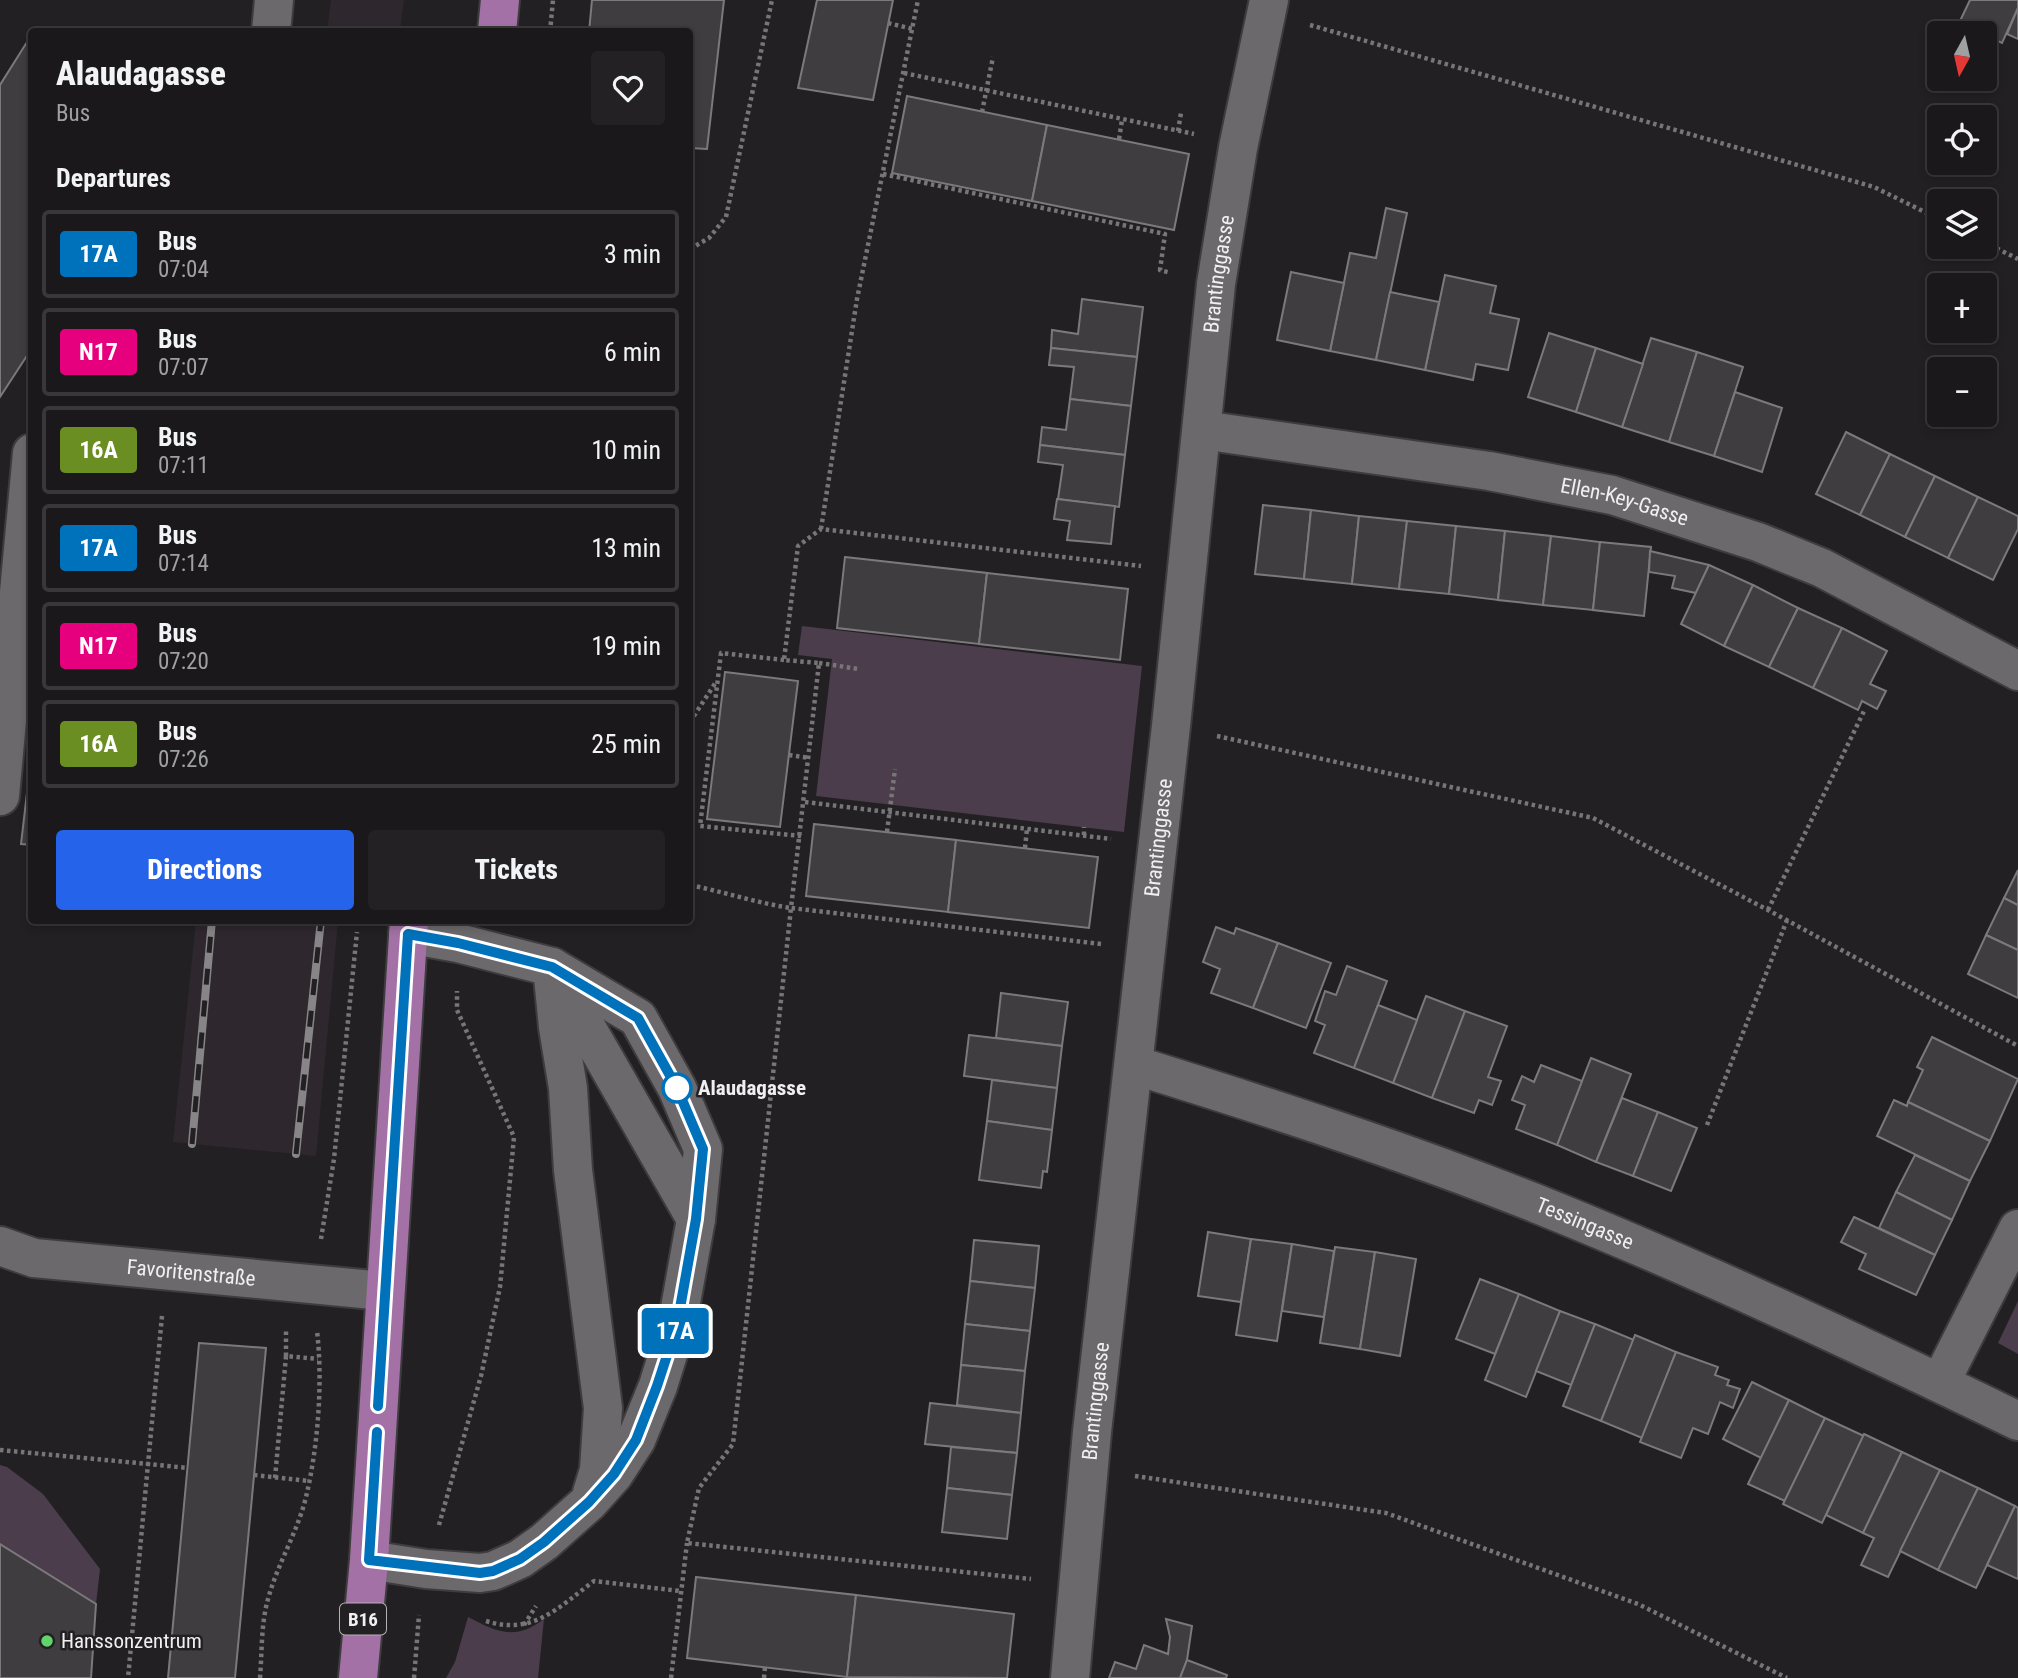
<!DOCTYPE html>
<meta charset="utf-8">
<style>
body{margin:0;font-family:"Roboto Condensed",sans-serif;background:#232123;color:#f1f3f6;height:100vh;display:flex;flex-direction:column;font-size:26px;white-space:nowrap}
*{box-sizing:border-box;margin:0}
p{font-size:23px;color:#9fa0a2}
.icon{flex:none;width:38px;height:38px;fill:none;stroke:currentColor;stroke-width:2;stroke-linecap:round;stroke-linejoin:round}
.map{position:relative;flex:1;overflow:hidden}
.panel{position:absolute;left:28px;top:28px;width:665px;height:896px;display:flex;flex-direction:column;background:#1a181a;border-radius:7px;box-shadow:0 4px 10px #0003,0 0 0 2px #383739}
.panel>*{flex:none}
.badge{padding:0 14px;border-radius:5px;font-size:24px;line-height:46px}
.needle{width:46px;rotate:188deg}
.buttons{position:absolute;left:1927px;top:21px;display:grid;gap:14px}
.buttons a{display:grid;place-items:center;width:70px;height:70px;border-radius:7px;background:#1a181a;box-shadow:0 4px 10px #0003,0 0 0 2px #383739;font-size:35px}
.map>.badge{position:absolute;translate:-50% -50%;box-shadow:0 0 0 4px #fff}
h2{padding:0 28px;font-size:26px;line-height:63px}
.round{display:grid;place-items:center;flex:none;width:74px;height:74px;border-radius:7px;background:#232123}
.headline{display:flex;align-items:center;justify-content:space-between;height:119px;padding:0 28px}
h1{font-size:33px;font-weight:800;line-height:52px}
.cta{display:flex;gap:14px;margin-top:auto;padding:14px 28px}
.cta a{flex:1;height:80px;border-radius:7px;background:#2563eb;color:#fff;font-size:28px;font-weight:800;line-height:80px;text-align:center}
.cta a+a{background:#232123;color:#f1f3f6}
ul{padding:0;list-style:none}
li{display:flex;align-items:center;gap:21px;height:88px;margin:0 14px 10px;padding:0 14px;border:4px solid #383739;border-radius:7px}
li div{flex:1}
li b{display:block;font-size:26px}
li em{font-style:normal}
li .badge{min-width:77px;font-weight:700;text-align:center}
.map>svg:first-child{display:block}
.built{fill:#2e272e}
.green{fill:#4b3d4b}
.building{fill:#3f3d3f;stroke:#7c797c;stroke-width:2}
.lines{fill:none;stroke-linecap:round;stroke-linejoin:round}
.minor-casing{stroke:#3e3c3e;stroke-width:42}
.major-casing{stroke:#3e3c3e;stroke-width:42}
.path{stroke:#777577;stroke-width:4.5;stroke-dasharray:3.5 3.5;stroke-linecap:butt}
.minor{stroke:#6c696c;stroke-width:38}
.major{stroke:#a371a5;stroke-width:38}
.rail-casing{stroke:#878587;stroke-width:8}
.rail{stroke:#222022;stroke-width:5;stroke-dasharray:16;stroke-linecap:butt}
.line-casing{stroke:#fff;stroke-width:16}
.line{stroke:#0072bc;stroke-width:10}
.stop-dot{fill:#fff;stroke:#0072bc;stroke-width:3.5}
.poi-dot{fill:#60d56b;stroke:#222022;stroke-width:2.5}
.labels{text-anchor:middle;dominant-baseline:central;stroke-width:5;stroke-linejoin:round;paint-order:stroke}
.shield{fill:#222022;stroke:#b3b1b3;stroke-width:2}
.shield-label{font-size:19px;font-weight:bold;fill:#f1eff1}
.street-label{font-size:21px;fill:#f1eff1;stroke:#222022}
.stop-label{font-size:21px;font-weight:bold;fill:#f1eff1;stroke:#222022;text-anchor:start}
.poi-label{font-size:21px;fill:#f1eff1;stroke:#222022;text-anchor:start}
</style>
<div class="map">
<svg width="2018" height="1678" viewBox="0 0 2018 1678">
<rect width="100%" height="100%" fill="#222022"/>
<g class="built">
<polygon points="331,0 404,0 400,31 327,31"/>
<polygon points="196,921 338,921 316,1156 173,1142"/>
</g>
<g class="green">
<polygon points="802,626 1142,666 1124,832 816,796 832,659 798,655"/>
<polygon points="2018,1301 2018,1354 1998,1343"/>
<polygon points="0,1465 7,1467 43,1494 100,1569 96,1604 0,1544"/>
<path d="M468 1617C497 1632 515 1641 544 1619L538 1678H446L455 1662Z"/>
</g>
<g class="building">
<polygon points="592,0 724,0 707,149 690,148 690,32 589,32"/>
<polygon points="817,0 893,0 873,100 798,88"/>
<polygon points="1970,0 2018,0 2018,8 2002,43 1959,23"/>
<polygon points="2018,8 2018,39 2007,34"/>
<polygon points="27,42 32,45 32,348 0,397 0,85"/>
<polygon points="907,96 1047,125 1032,201 892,173"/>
<polygon points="1047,125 1189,154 1174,230 1032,201"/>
<polygon points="1386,208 1407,213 1376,360 1330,351 1350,253 1376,258"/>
<polygon points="1291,272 1344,283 1330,351 1277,340"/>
<polygon points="1445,275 1496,286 1490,313 1519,319 1508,370 1476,364 1473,380 1425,370"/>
<polygon points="1390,292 1439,302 1425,370 1376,360"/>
<polygon points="1082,299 1143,307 1137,357 1051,348 1052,330 1078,334"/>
<polygon points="1549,333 1596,348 1576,412 1528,397"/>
<polygon points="1651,338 1697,352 1669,442 1622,427"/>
<polygon points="1051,348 1137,357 1131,406 1070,399 1074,367 1049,365"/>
<polygon points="1596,348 1643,364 1622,427 1576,412"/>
<polygon points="1697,352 1743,367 1714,456 1669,442"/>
<polygon points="1735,392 1782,408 1762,472 1714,456"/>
<polygon points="1070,399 1131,406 1125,455 1040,445 1042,427 1066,430"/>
<polygon points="1846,432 1890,454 1860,515 1816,494"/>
<polygon points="1040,445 1125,455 1119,507 1058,499 1063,465 1038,462"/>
<polygon points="1890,454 1935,476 1905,537 1860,515"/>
<polygon points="1935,476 1978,497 1948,558 1905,537"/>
<polygon points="1978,497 2018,516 2018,529 1993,580 1948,558"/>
<polygon points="1057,499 1115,506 1111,544 1067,540 1070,521 1054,519"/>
<polygon points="1263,505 1311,510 1304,579 1255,574"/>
<polygon points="1311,510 1359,516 1352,584 1304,579"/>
<polygon points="1359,516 1407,521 1399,589 1352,584"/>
<polygon points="1407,521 1456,526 1449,594 1399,589"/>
<polygon points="1456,526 1505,531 1498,600 1449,594"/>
<polygon points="1505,531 1551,536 1543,605 1498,600"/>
<polygon points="1551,536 1600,542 1593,610 1543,605"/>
<polygon points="1600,542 1651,547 1644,616 1593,610"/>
<polygon points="1650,551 1709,565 1696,593 1672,588 1675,576 1649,572"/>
<polygon points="845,557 987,573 979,644 837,628"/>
<polygon points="1709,565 1753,585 1724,646 1681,624"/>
<polygon points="987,573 1128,589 1120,660 979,644"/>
<polygon points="1753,585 1798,608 1769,667 1724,646"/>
<polygon points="1798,608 1842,628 1813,688 1769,667"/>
<polygon points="1842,628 1887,651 1870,684 1886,691 1877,709 1862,701 1858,710 1813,688"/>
<polygon points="725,672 798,681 780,827 707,819"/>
<polygon points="32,750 32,845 21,844"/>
<polygon points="814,824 956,840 948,912 806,896"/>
<polygon points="956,840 1098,857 1089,928 948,912"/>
<polygon points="2018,870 2018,905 2004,898"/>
<polygon points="2004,898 2018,905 2018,950 1986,935"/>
<polygon points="1216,927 1234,934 1236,928 1278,943 1253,1008 1211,993 1220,969 1203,962"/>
<polygon points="1986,935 2018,950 2018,998 1968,974"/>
<polygon points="1278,943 1331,963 1306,1028 1253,1008"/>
<polygon points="1347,966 1387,981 1354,1068 1314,1053 1325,1025 1315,1021 1325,991 1336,995"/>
<polygon points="1001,993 1068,1002 1062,1046 996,1038"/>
<polygon points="1426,996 1465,1011 1432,1098 1393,1083"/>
<polygon points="1378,1005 1417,1020 1393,1083 1354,1068"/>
<polygon points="1465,1011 1507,1026 1488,1077 1501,1081 1492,1105 1479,1100 1474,1113 1432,1098"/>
<polygon points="969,1035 1062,1046 1057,1088 964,1076"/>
<polygon points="1932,1037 2018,1079 1990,1141 1908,1102 1923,1070 1917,1067"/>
<polygon points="1591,1058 1631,1074 1596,1162 1557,1145"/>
<polygon points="1541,1065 1582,1081 1557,1145 1516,1129 1525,1105 1512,1100 1522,1076 1534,1082"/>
<polygon points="992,1080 1057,1088 1052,1130 987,1121"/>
<polygon points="1622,1098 1658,1112 1633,1176 1596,1162"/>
<polygon points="1894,1100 1907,1106 1908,1102 1990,1141 1970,1181 1877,1136"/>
<polygon points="1658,1112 1697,1128 1671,1191 1633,1176"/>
<polygon points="987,1121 1052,1130 1047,1172 1043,1171 1041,1188 979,1180"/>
<polygon points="1915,1155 1970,1181 1952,1220 1896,1192"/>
<polygon points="1896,1192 1952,1220 1935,1255 1879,1228"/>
<polygon points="1854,1217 1935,1255 1916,1295 1859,1269 1866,1254 1841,1242"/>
<polygon points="1208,1232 1251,1239 1241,1302 1198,1296"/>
<polygon points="1251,1239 1292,1244 1277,1341 1236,1335"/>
<polygon points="974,1240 1039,1246 1035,1288 970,1281"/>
<polygon points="1292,1244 1334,1251 1324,1317 1282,1311"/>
<polygon points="1335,1247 1375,1252 1360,1349 1320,1343"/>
<polygon points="1375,1252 1416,1259 1400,1356 1360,1349"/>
<polygon points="1480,1279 1519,1294 1495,1354 1456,1339"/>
<polygon points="970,1281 1035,1288 1030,1331 965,1324"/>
<polygon points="1519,1294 1560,1311 1526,1397 1485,1380"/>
<polygon points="1560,1311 1595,1324 1571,1385 1536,1371"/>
<polygon points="965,1324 1030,1331 1025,1371 961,1365"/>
<polygon points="1595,1324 1634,1340 1601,1421 1563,1406"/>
<polygon points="1635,1335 1676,1352 1642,1438 1601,1421"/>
<polygon points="199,1343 266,1348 235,1678 168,1678"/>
<polygon points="1676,1352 1718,1367 1715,1375 1729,1380 1727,1385 1740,1389 1733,1408 1720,1402 1708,1434 1693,1428 1681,1458 1640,1442"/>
<polygon points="961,1365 1025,1371 1021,1413 957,1405"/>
<polygon points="1752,1382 1789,1400 1761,1458 1723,1439"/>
<polygon points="1789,1400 1825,1418 1785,1501 1748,1484"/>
<polygon points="930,1403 1021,1413 1017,1453 925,1444"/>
<polygon points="1825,1418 1864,1436 1822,1523 1783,1504"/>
<polygon points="1864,1434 1902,1452 1863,1533 1826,1515"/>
<polygon points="951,1447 1017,1453 1012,1495 947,1488"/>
<polygon points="1902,1452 1940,1470 1888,1577 1861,1565 1874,1538 1863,1533"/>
<polygon points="1940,1470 1978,1488 1938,1570 1900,1551"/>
<polygon points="947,1488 1012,1495 1007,1539 942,1532"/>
<polygon points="1978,1488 2015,1506 1976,1588 1938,1570"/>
<polygon points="2015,1506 2018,1508 2018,1579 1987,1565"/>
<polygon points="0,1544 96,1604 91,1678 0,1678"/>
<polygon points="696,1577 856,1595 847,1677 687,1658"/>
<polygon points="856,1595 1014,1614 1007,1678 847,1677"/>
<polygon points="1166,1619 1192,1626 1187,1660 1180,1678 1109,1678 1115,1662 1136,1669 1144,1645 1168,1654 1170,1637"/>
<polygon points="1187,1660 1227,1675 1226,1678 1180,1678"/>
</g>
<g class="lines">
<g class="minor-casing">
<g id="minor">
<polyline points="271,32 274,0"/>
<path id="s1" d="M1202 430 1489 471 1612 495 1758 542 1822 568 2018 671"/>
<polyline points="0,796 32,453"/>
<polyline points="552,967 558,1027 568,1088 573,1170 603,1408 599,1470 592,1493"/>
<polyline points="558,978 696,1219"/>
<path id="s2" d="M1134 1065C1269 1107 1404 1151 1535 1203 1699 1269 1859 1344 2018 1421"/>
<path id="s3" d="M0 1246 34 1258 384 1291"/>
<polyline points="1940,1383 2018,1229"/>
<polyline points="369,1560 426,1569 480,1573 493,1571 520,1559 544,1542 589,1502 614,1474 636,1440 658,1386 677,1325 696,1219 703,1149 677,1088 638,1018 552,967 458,943 408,934"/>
<path id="s4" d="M1070 1678 1092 1432 1171 726 1216 284 1238 148 1269 0"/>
</g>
</g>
<g class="major-casing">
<g id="major">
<polyline points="497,32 500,0"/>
<polyline points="358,1678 369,1560 409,920"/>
</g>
</g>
<g class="path">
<polyline points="888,23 913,29"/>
<polyline points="1310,25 1874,187 1939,219"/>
<polyline points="550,32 553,0"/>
<polyline points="904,73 1194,134"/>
<polyline points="982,112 993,57"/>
<polyline points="1178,131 1181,113"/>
<polyline points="1119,139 1122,120"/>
<polyline points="883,174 1165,234 1160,270 1171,273"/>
<polyline points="1984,242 2018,259"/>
<polyline points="690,249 709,238 726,217 772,0"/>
<polyline points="821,529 857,299 918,0"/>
<polyline points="784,660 721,653 700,826 801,836"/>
<polyline points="819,663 859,669"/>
<polyline points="690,722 716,682"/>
<polyline points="1217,736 1593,818 1768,910 2018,1046"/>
<polyline points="789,755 810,758"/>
<polyline points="805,802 1111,839"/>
<polyline points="887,832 895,769"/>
<polyline points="1084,835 1084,827"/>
<polyline points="1025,848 1027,829"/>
<path d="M690 885C724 892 757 903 791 908L733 1444 699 1488 687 1543 1031 1579"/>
<polyline points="1768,910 1864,711"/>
<polyline points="1101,944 791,908 819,663 784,660 798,546 821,529 1141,566"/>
<polyline points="1707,1125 1787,920"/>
<polyline points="321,1239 334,1159 357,932"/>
<polyline points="162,1316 148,1464 188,1468"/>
<polyline points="286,1356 286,1329"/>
<polyline points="0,1450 148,1464 128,1678"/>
<polyline points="254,1475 309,1481"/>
<polyline points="1135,1476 1386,1513 1638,1604 1787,1678"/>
<polyline points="275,1478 286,1356 318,1359"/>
<polyline points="439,1525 481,1376 500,1287 514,1137 457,1010 457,991"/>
<path d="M486 1621C533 1636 559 1607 594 1581L680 1591"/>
<polyline points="524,1625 536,1606"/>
<path d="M260 1678C262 1654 261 1626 267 1603 276 1566 297 1534 306 1497 318 1447 323 1382 317 1331"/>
<polyline points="414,1678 419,1615"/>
<polyline points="671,1678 687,1543"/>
<polyline points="764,1678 765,1667"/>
</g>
<use href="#minor" class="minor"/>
<use href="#major" class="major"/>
<g class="rail-casing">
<g id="rail">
<polyline points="192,1144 212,920"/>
<polyline points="296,1154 321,920"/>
</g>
</g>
<use href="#rail" class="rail"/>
</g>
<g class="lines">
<g class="line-casing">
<polyline id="line" points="377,1432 369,1560 480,1573 493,1571 520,1559 544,1542 589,1502 614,1474 636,1440 657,1386 677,1325 696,1219 703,1149 677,1088 638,1018 552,967 458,943 408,934 378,1406"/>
</g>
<use href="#line" class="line"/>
</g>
<circle class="stop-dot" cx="677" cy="1088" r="14"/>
<circle class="poi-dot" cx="47" cy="1641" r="7"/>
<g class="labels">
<rect class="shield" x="340" y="1603.5" width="46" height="31" rx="5"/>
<g class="shield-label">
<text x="363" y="1619">B16</text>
</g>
<g class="street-label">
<text stroke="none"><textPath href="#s4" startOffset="1412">Brantinggasse</textPath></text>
<text stroke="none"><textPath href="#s1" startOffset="429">Ellen-Key-Gasse</textPath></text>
<text stroke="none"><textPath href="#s4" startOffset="845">Brantinggasse</textPath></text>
<text stroke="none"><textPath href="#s2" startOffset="478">Tessingasse</textPath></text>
<text stroke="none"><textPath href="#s3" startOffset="194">Favoritenstraße</textPath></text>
<text stroke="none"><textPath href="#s4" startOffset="278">Brantinggasse</textPath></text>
</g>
<g class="stop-label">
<text x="698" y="1088">Alaudagasse</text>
</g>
<g class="poi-label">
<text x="61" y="1641">Hanssonzentrum</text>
</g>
</g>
</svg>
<div class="buttons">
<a><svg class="needle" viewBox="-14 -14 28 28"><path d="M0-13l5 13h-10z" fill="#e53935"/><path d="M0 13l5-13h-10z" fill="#9fa0a2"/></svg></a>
<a><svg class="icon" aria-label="locate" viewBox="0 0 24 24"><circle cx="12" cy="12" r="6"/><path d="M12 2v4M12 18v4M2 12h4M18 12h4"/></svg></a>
<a><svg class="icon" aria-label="layers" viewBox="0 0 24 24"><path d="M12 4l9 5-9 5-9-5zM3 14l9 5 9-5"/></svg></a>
<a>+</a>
<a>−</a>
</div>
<b class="badge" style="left:675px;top:1331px;background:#0072bc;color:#fff">17A</b>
<section class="panel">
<div class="headline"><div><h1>Alaudagasse</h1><p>Bus</p></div><a class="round"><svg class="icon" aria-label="heart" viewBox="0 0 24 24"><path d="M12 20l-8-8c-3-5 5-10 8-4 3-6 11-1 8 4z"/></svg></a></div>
<h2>Departures</h2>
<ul>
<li><span class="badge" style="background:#0072bc;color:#fff">17A</span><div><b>Bus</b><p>07:04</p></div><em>3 min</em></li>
<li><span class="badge" style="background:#e6007e;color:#fff">N17</span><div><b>Bus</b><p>07:07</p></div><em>6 min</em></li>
<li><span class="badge" style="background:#6b8e23;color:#fff">16A</span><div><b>Bus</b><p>07:11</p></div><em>10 min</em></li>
<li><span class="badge" style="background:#0072bc;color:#fff">17A</span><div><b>Bus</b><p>07:14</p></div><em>13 min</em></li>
<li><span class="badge" style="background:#e6007e;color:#fff">N17</span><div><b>Bus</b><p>07:20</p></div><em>19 min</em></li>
<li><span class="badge" style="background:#6b8e23;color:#fff">16A</span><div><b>Bus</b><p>07:26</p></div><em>25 min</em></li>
</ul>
<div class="cta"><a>Directions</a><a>Tickets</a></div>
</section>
</div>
